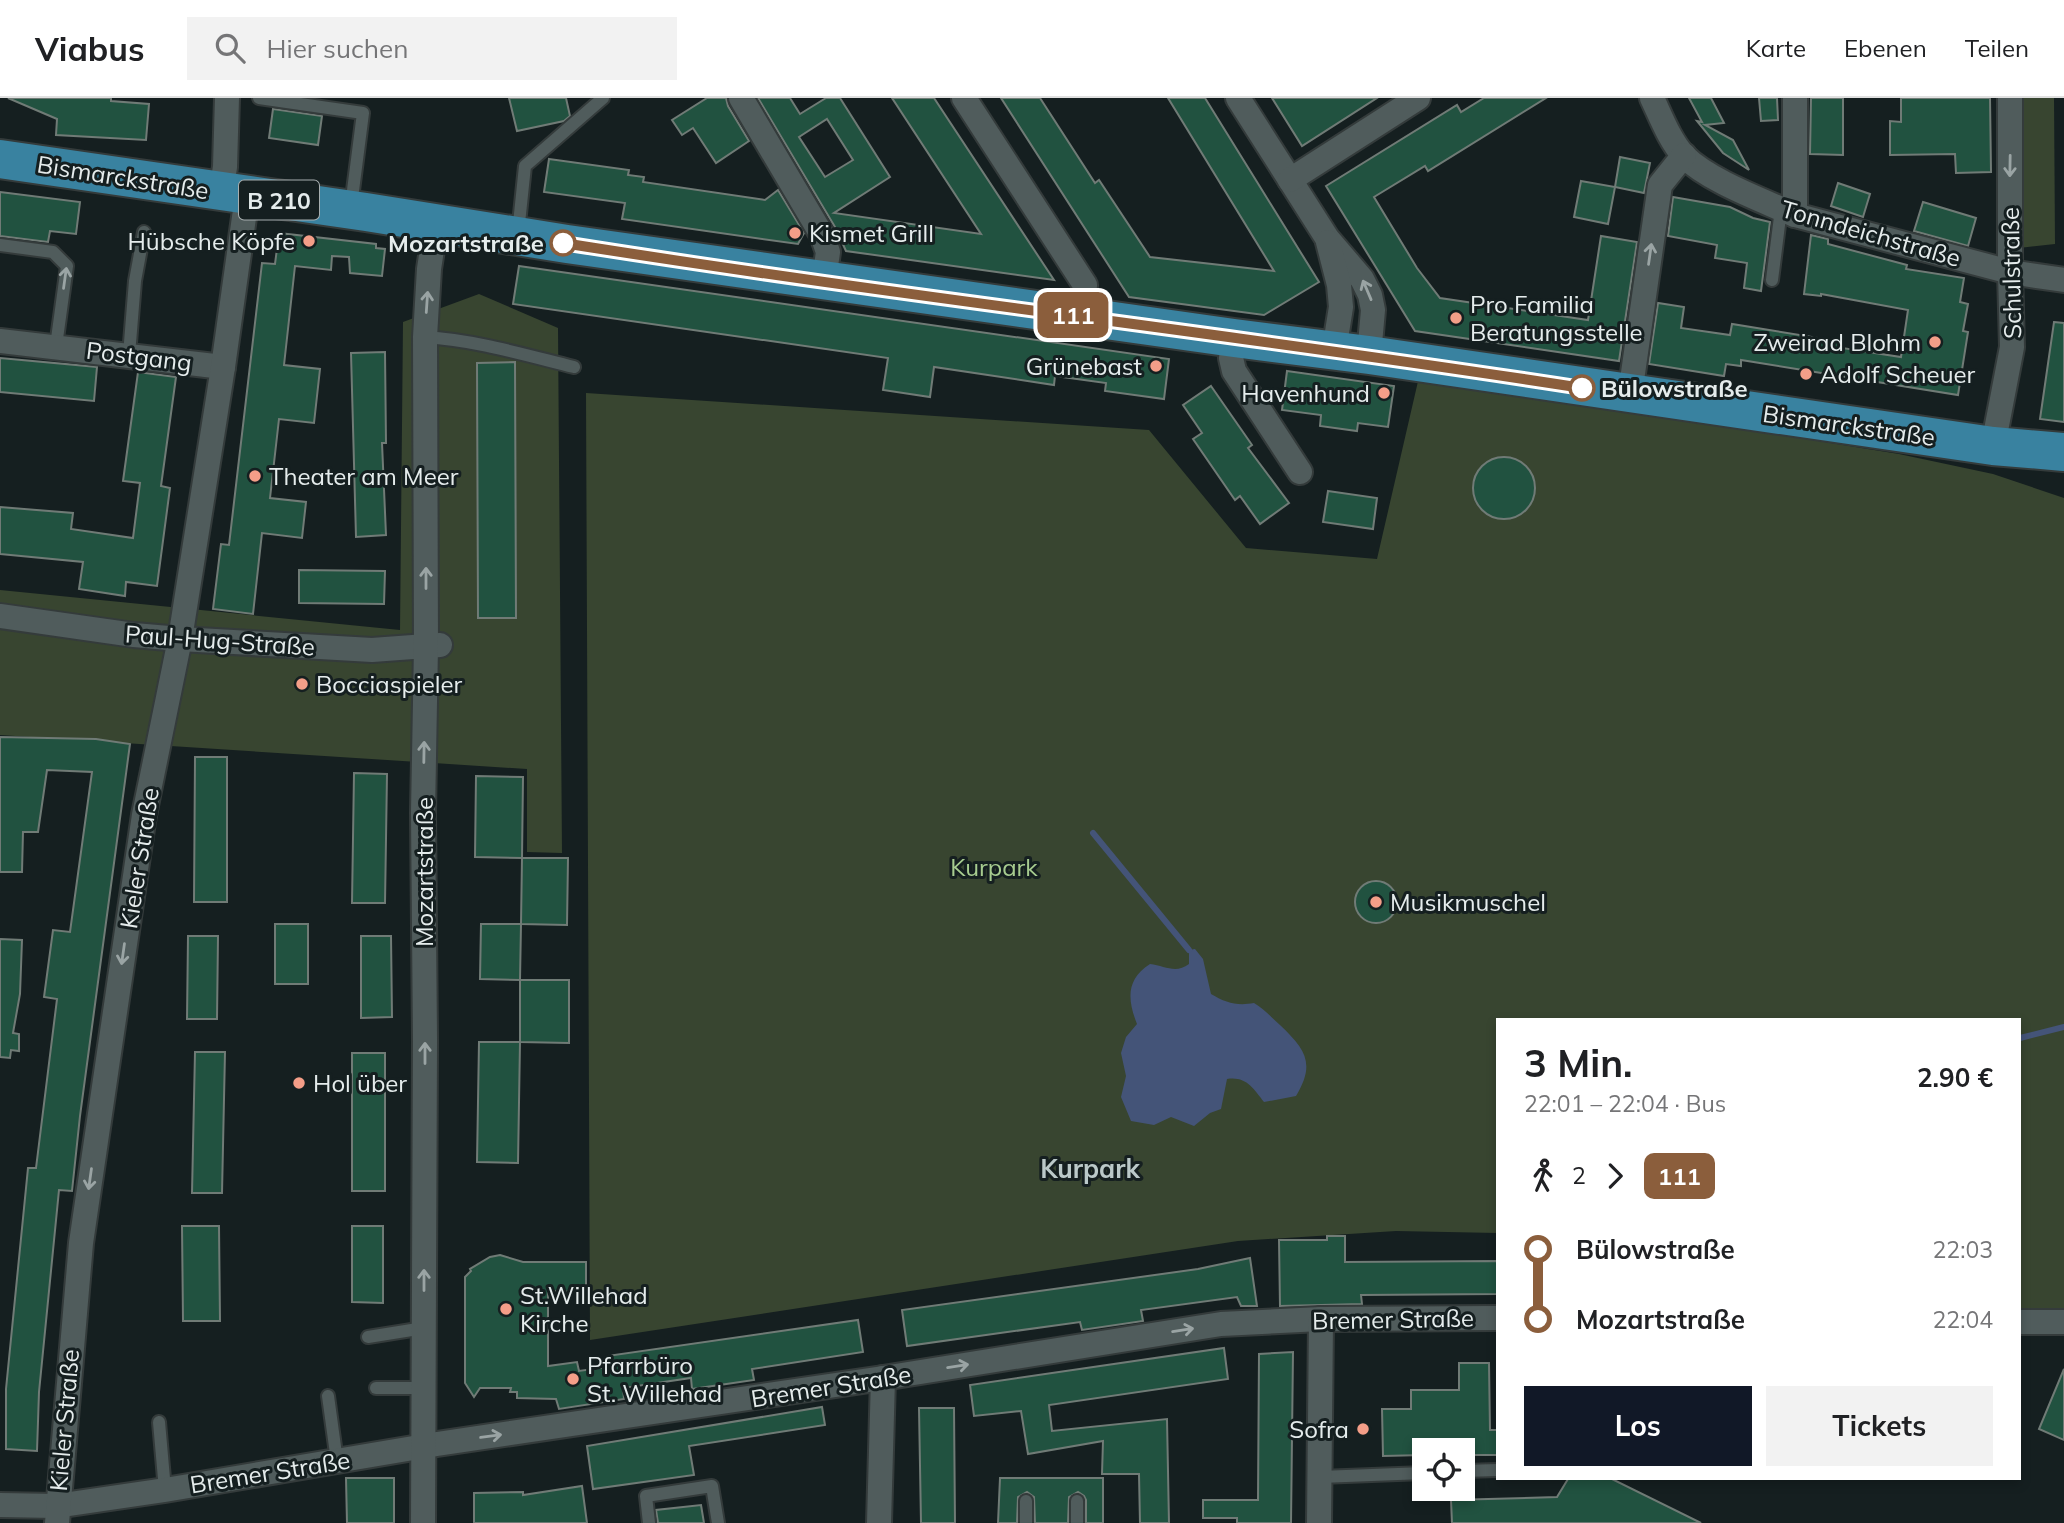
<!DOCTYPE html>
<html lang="de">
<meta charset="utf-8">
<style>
body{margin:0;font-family:Mulish,sans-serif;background:#f2f2f2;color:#202124;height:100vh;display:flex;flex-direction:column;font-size:26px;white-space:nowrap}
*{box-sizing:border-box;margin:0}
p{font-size:23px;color:#757577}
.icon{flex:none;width:38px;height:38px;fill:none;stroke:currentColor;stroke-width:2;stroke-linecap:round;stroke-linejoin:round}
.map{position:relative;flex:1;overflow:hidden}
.panel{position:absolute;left:1496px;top:920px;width:525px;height:462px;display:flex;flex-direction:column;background:#fff;border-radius:0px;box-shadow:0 4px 10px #0003}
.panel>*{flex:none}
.badge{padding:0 14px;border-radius:10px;font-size:24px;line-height:46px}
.controls{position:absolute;left:1412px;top:1340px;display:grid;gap:14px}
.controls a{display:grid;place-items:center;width:63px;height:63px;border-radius:0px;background:#fff;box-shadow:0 4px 10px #0003;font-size:35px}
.map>.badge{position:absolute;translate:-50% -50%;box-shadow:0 0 0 4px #fff}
.legs{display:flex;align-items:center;gap:10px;height:77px;padding:0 28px;font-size:23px}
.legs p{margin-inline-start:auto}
.head{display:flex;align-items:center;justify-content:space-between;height:119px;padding:0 28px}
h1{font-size:38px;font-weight:700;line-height:52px}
.button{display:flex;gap:14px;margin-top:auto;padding:14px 28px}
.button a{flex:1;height:80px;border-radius:0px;background:#111827;color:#fff;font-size:28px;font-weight:700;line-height:80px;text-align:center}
.button a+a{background:#f2f2f2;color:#202124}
ul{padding:0 28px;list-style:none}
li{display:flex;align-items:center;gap:24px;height:70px;font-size:26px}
li i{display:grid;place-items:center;width:10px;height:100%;margin:0 9px;background:currentColor}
li i::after{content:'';width:18px;height:18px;margin:-9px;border:5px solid;border-radius:50%;background:#fff}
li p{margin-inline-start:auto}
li:first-child i{background:linear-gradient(#0000 50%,currentColor 0)}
li:last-child i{background:linear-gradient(currentColor 50%,#0000 0)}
header{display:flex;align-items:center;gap:42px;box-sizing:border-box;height:98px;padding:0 35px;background:#fff;border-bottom:2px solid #e0e0e0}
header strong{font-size:33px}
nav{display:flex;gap:38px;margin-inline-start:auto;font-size:24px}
.search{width:490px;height:63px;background:#f2f2f2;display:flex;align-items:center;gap:18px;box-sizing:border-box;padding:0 24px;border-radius:0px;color:#757577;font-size:26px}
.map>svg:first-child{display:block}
.green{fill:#384530}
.water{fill:#445478}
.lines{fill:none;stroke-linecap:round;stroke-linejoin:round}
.stream{stroke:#445478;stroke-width:6}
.building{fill:#215240;stroke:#707b76;stroke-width:2;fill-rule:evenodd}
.lane-casing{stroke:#343b3b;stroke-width:16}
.street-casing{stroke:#343b3b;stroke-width:28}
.primary-casing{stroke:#343b3b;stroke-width:42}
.lane{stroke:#505c5c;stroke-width:12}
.street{stroke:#505c5c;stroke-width:24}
.primary{stroke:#3982a0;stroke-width:38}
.oneway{stroke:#9aa4a4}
.line-1-casing{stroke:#fff;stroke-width:16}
.line-1{stroke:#8b5e3c;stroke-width:10}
.poi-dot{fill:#f49e88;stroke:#151f20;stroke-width:2.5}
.stop-1-dot{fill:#fff;stroke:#8b5e3c;stroke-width:3.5}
.labels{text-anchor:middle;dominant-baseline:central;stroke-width:6;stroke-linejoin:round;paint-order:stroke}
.shield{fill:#151f20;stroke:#a7aeaf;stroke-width:2}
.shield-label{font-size:23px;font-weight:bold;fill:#e5ecec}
.street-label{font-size:24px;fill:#e5ecec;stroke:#151f20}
.poi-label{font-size:24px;fill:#e5ecec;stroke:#151f20;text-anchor:start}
.stop-label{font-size:24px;font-weight:bold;fill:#e5ecec;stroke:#151f20;text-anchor:end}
.park-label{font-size:24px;fill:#a7cc8f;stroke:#151f20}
.neighbourhood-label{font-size:26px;font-weight:bold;fill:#bbc9c9;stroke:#151f20}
</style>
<header>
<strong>Viabus</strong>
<div class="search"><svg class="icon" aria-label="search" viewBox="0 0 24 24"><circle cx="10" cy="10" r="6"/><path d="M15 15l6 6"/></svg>Hier suchen</div>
<nav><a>Karte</a><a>Ebenen</a><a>Teilen</a></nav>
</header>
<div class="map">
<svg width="2064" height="1425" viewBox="0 0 2064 1425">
<rect width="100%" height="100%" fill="#151f20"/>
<g class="green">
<polygon points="2018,0 2054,0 2055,146 2019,150"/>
<polygon points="479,196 558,230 562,755 527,754 527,671 0,637 0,492 400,532 403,224"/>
<polygon points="1419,279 1899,356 1993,376 2064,400 2064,1217 2020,1217 2020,922 1498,922 1498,1135 1396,1133 1238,1143 590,1242 586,295 1149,332 1246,450 1377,461"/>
</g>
<path class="water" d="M1195 851 1203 861 1211 896C1226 905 1237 908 1254 905 1264 911 1271 919 1280 927 1305 951 1316 965 1296 998L1264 1004C1253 990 1246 978 1227 981L1221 1011 1210 1015 1194 1028 1171 1019 1154 1027 1131 1023 1121 999 1126 978 1121 955 1126 939 1137 926C1128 903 1125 882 1150 866 1165 868 1176 876 1189 866V852Z"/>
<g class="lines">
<g class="stream">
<polyline points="1093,735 1189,852"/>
<polyline points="2020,940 2064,929"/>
</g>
</g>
<g class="building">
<polygon points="8,0 111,0 111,3 149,6 146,42 56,37 57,21"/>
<polygon points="509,0 566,0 570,18 564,23 517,33"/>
<polygon points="707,0 726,0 728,8 749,43 716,65 693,30 682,37 672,22"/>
<path d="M758 0H790L800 16 826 0H840L890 79 834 115 981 136 892 0H934L1054 182 846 153 835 129ZM827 21 853 62 825 79 799 39Z"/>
<polygon points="1001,0 1040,0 1095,85 1099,82 1150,159 1274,173 1168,0 1205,0 1319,184 1264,217 1129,199"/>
<polygon points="1272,0 1377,0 1302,48"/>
<polygon points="1484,0 1546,0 1428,73 1425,68 1374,99 1417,170 1440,200 1588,222 1601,138 1637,144 1619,263 1415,233 1326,88 1457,7 1461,14"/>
<polygon points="1689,0 1711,0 1724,25 1705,27 1733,42 1749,72 1723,55 1697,23 1702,24"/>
<polygon points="1759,0 1777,0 1778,22 1761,23"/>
<polygon points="1811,0 1843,0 1843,57 1810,56"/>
<polygon points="1901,0 1990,0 1991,74 1956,75 1955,56 1890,57 1890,23 1901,24"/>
<polygon points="273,11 322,18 318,47 269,40"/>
<polygon points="1620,59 1650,65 1644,95 1615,89"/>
<polygon points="549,61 629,72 628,77 644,79 643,84 765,102 778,92 804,135 798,146 622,121 625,105 544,94"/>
<polygon points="1581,83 1615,89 1608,126 1574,119"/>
<polygon points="1838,85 1870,96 1863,119 1831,108"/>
<polygon points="0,94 80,104 76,136 50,133 48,144 0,138"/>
<polygon points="1673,99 1730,109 1753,120 1770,124 1761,193 1744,190 1747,165 1715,160 1717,147 1668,138"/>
<polygon points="1923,104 1976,120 1968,148 1914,133"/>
<polygon points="279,135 376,146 376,150 385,151 382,178 350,175 349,159 332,158 331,172 295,168 284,267 320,271 314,325 279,321 270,400 306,404 302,440 262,435 253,516 213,511 221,446 229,447 262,165 275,166"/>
<polygon points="1811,137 1828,141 1828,146 1907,167 1906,171 1964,180 1960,204 1968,206 1963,233 1968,234 1958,297 1741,262 1741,268 1726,266 1724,278 1649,266 1658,205 1684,209 1681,230 1730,237 1732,226 1843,244 1842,250 1901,259 1908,212 1821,196 1821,198 1804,196"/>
<polygon points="519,168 1169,261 1164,301 1105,293 1106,285 1055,278 1054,287 934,269 930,299 883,292 888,260 513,206"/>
<polygon points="2054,224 2064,225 2064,324 2040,321"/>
<polygon points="385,254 386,345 382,345 386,437 356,439 351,255"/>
<polygon points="0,260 97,269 94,303 0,294"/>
<polygon points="515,264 516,520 478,520 477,265"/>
<polygon points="1287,273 1394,288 1388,329 1358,325 1357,333 1320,328 1321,317 1282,312"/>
<polygon points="138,274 176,279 161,388 170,390 157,488 126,484 125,498 79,491 83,464 0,456 0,409 73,415 71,431 133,440 140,385 123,383"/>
<polygon points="1211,288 1252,347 1248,350 1289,405 1260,426 1240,398 1235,402 1193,341 1202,335 1183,307"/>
<circle cx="1504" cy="390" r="31"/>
<polygon points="1328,393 1377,400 1373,431 1323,424"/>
<polygon points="299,472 385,473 384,506 299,505"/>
<polygon points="0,639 96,641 130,646 80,1018 72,1093 59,1092 39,1294 37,1353 6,1351 6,1291 28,1070 36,1070 57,901 44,899 53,832 70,834 92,674 47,672 38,734 23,734 22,774 0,774"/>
<polygon points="195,659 227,659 227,804 194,804"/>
<polygon points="354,675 387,676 385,805 352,805"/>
<polygon points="476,678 523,679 522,760 475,759"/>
<polygon points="522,760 568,760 567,827 521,826"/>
<circle cx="1376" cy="804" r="21"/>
<rect x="275" y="826" width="33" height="60"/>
<polygon points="481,826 521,826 520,882 480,881"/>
<polygon points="188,838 218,838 217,921 187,921"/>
<polygon points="361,838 391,838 392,919 361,920"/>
<polygon points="0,841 22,842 20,896 13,935 19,936 19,953 11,952 10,960 0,959"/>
<polygon points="520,882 569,882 569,945 520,944"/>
<polygon points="479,944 520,944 518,1065 477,1064"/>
<polygon points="195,954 225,954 222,1095 192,1095"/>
<rect x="352" y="955" width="33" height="138"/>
<polygon points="182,1128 219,1128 220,1223 183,1223"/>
<polygon points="352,1128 383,1128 383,1205 352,1204"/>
<polygon points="1327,1138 1345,1138 1345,1164 1498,1163 1498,1196 1361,1197 1362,1206 1280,1208 1279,1142 1327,1142"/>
<polygon points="500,1157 523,1164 586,1164 586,1194 548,1193 548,1268 577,1264 579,1273 608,1269 607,1258 858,1222 863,1254 752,1271 754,1282 692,1291 691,1280 623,1290 624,1301 559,1311 556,1301 517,1300 517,1294 510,1294 511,1290 480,1290 474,1299 465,1285 465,1179 471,1173 470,1171 490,1159"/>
<polygon points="1250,1160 1257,1208 1241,1208 1237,1199 1141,1212 1143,1223 1082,1232 1080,1224 907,1248 902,1212 1198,1171"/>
<polygon points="1224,1250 1228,1281 1049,1307 1052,1333 1167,1321 1169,1425 1140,1425 1139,1376 1102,1376 1103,1343 1028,1356 1021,1313 974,1318 970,1287"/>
<polygon points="1293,1254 1291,1425 1237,1425 1237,1420 1203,1420 1203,1402 1258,1402 1259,1256"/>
<polygon points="1459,1265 1489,1265 1490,1332 1498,1332 1498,1357 1463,1357 1463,1353 1424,1353 1424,1357 1383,1358 1382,1311 1411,1311 1411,1292 1459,1292"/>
<polygon points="2064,1271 2064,1342 2039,1331"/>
<polygon points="822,1309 825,1327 689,1348 694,1377 593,1391 587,1348"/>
<polygon points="919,1310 954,1310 955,1425 921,1425"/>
<polygon points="346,1380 394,1380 394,1425 347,1425"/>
<polygon points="1000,1380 1103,1380 1103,1425 1086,1425 1086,1402 1084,1398 1078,1394 1069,1399 1068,1425 1035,1425 1034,1399 1027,1394 1018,1399 1017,1425 998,1425"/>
<polygon points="1568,1381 1612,1381 1701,1425 1452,1425 1451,1402 1557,1399"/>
<polygon points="582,1388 587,1425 474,1425 474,1395 523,1394 523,1397"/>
<polygon points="701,1407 704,1425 658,1425 656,1412"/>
</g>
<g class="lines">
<g class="lane-casing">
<g id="lane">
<polyline points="259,0 363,15 351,108"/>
<polyline points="518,135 525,68 603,0"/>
<polyline points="0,147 53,154 67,168 56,248"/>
<polyline points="1772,182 1781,111"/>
<path d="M425 239C475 242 525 257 574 269"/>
<polyline points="129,257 135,183 144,134"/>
<polyline points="368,1239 424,1230"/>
<polyline points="376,1290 424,1290"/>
<polyline points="328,1298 337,1363"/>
<polyline points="159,1324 165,1392"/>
<polyline points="1463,1373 1498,1372"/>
<polyline points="1320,1379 1424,1375"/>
<polyline points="1026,1403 1026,1425"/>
<polyline points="1077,1403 1077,1425"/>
<polyline points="649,1425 646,1398 712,1388 718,1425"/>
</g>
</g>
<g class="street-casing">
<g id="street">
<polyline points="741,0 822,137 828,154 824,182"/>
<polyline points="964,0 1085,187 1081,219"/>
<polyline points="1238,0 1327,140 1362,181 1370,197 1373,212 1369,257"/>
<path d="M1652 0C1661 19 1670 43 1684 58 1709 83 1762 102 1795 117L2010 174 2064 182"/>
<polyline points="1795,0 1795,117"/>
<polyline points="1290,82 1418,0"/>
<polyline points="221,94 225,69 227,0"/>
<polyline points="1328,144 1339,187 1341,209 1334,253"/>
<polyline points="1234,240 1231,260 1234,273 1300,374"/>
<polyline points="0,243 223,269"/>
<polyline points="1630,296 1660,87 1684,57"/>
<polyline points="1993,348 2012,249 2010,174 2010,0"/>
<polyline points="0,518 134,537 180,541 372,552 440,547"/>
<polyline points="2020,1224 2064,1224"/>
<polyline points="0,1407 56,1408 165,1392 437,1346 883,1280 1221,1226 1321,1221 1498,1220"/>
<polyline points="57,1425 81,1145 144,717 180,541 223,269 247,98"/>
<polyline points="423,1425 425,942 423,715 426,548 425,239 429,171 436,125"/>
<polyline points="879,1425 883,1280"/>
<polyline points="1319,1425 1321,1221"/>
</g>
</g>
<g class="primary-casing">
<polyline id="primary" points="0,61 366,114 567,146 1234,240 1369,257 1993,348 2064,354"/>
</g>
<use href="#lane" class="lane"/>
<use href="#street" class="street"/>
<use href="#primary" class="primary"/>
</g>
<defs><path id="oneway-shaft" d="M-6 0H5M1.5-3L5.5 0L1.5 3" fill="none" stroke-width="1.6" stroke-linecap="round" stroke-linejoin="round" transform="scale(1.75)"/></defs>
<g class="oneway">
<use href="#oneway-shaft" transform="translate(2010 68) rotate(91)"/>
<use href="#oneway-shaft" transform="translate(1650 156) rotate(-82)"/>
<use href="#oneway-shaft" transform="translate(65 180) rotate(-82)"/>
<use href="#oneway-shaft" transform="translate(1367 192) rotate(-113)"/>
<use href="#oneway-shaft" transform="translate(427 204) rotate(-86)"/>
<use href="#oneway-shaft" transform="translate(426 480) rotate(-90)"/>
<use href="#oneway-shaft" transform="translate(424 654) rotate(-89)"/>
<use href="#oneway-shaft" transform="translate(123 856) rotate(98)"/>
<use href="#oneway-shaft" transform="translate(425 955) rotate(-90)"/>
<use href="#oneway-shaft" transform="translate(90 1081) rotate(98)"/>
<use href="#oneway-shaft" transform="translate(424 1182) rotate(-90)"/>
<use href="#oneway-shaft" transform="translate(1183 1232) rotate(-9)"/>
<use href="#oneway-shaft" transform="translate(958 1268) rotate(-9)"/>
<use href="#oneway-shaft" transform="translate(491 1338) rotate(-8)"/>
</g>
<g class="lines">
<g class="line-1-casing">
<path id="line-1" d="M563 145C902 199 1243 237 1582 290"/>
</g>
<use href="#line-1" class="line-1"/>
</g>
<g class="poi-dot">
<circle cx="795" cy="135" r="7"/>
<circle cx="309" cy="143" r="7"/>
<circle cx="1456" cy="220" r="7"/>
<circle cx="1935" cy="244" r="7"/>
<circle cx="1156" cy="268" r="7"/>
<circle cx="1806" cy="276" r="7"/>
<circle cx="1384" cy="295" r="7"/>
<circle cx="255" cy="378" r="7"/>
<circle cx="302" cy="586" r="7"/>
<circle cx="1376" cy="804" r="7"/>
<circle cx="299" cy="985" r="7"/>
<circle cx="506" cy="1211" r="7"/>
<circle cx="573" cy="1281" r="7"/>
<circle cx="1363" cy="1331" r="7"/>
</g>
<g class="stop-1-dot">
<circle cx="563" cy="145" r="12"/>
<circle cx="1582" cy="290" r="12"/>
</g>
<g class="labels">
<rect class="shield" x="239" y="82.5" width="80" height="39" rx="5"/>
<g class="shield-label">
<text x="279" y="102">B 210</text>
</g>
<g class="street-label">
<text transform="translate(123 79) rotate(9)">Bismarckstraße</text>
<text transform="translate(1871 135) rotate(16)">Tonndeichstraße</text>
<text transform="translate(2011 175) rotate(-91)">Schulstraße</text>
<text transform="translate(139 258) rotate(7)">Postgang</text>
<text transform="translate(1849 327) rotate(8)">Bismarckstraße</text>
<text transform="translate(220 542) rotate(4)">Paul-Hug-Straße</text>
<text transform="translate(139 760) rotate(-81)">Kieler Straße</text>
<text transform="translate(424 774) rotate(-90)">Mozartstraße</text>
<text transform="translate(1393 1221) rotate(-1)">Bremer Straße</text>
<text transform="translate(831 1288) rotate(-9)">Bremer Straße</text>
<text transform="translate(64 1322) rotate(-85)">Kieler Straße</text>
<text transform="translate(270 1374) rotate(-9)">Bremer Straße</text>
</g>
<g class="poi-label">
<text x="809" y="135">Kismet Grill</text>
<text x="295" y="143" text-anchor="end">Hübsche Köpfe</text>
<text x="1470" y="206">Pro Familia<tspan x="1470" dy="28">Beratungsstelle</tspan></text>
<text x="1921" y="244" text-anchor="end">Zweirad Blohm</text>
<text x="1142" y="268" text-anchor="end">Grünebast</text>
<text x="1820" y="276">Adolf Scheuer</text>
<text x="1370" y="295" text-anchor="end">Havenhund</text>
<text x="269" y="378">Theater am Meer</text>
<text x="316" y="586">Bocciaspieler</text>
<text x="1390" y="804">Musikmuschel</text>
<text x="313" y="985">Hol über</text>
<text x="520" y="1197">St.Willehad<tspan x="520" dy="28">Kirche</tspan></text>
<text x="587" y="1267">Pfarrbüro<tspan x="587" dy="28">St. Willehad</tspan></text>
<text x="1349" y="1331" text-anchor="end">Sofra</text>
</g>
<g class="stop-label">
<text x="544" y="145">Mozartstraße</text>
<text x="1601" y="290" text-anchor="start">Bülowstraße</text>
</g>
<g class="park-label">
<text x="994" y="769">Kurpark</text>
</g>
<g class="neighbourhood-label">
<text x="1090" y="1070">Kurpark</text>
</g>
</g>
</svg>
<div class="controls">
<a><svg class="icon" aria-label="locate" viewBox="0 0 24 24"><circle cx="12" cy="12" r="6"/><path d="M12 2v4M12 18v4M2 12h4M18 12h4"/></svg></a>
</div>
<b class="badge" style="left:1073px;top:217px;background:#8b5e3c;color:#fff">111</b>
<section class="panel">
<div class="head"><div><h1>3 Min.</h1><p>22:01 – 22:04 · Bus</p></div><b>2.90 €</b></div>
<div class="legs"><svg class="icon" aria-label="walk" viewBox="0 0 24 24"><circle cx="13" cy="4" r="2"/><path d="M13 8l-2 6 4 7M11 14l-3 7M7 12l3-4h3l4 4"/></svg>2<svg class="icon" aria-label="forward" viewBox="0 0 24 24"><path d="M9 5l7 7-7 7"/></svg><b class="badge" style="background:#8b5e3c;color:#fff">111</b></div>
<ul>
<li><i style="color:#8b5e3c"></i><b>Bülowstraße</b><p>22:03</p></li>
<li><i style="color:#8b5e3c"></i><b>Mozartstraße</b><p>22:04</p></li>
</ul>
<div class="button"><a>Los</a><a>Tickets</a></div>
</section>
</div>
